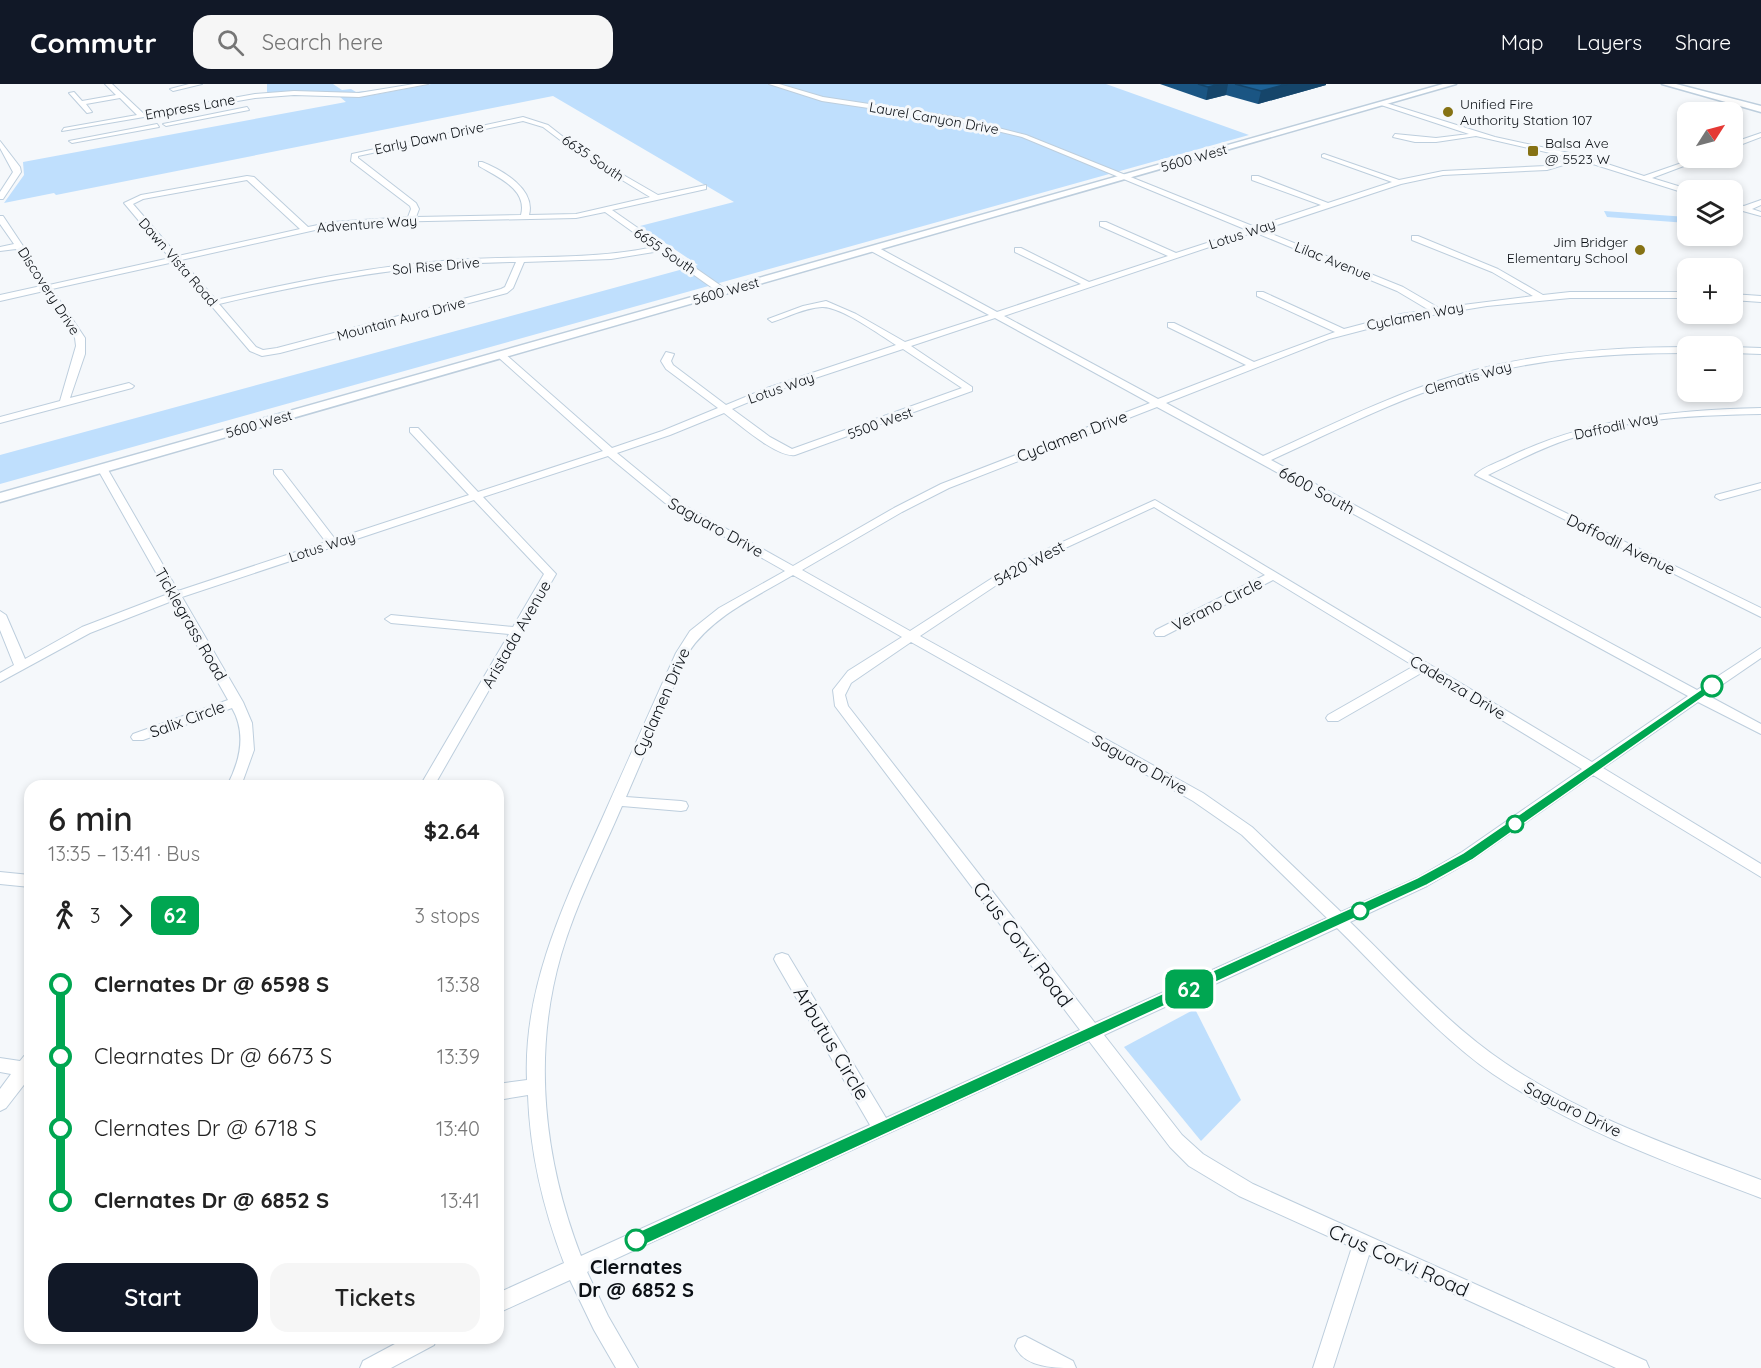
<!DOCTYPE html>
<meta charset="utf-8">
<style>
body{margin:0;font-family:Quicksand,sans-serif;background:#f6f6f6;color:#222;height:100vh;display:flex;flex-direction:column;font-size:22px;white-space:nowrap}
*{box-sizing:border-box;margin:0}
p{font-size:20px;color:#767676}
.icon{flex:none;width:33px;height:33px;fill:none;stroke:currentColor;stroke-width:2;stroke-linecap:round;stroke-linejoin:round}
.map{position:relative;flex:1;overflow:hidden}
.drawer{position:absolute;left:24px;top:696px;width:480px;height:564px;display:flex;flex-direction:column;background:#fff;border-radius:18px;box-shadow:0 3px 9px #0003}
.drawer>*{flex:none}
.badge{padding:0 12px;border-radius:9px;font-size:21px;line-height:39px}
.needle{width:39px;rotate:54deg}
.fabs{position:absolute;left:1677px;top:18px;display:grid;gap:12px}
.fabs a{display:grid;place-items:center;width:66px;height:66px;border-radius:12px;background:#fff;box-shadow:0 3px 9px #0003;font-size:30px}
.map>.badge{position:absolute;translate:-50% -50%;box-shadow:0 0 0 3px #fff}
.legs{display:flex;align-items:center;gap:9px;height:66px;padding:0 24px;font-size:20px}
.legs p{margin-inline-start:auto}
.overview{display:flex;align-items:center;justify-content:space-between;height:102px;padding:0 24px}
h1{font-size:33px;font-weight:600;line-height:45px}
.cta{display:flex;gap:12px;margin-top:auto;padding:12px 24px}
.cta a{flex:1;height:69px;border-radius:18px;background:#111827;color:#fff;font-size:24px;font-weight:600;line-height:69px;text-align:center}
.cta a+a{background:#f6f6f6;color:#222}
ul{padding:0 24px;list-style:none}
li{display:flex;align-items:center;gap:21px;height:72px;font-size:22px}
li i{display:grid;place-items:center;width:9px;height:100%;margin:0 8px;background:currentColor}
li i::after{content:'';width:15px;height:15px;margin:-8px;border:4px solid;border-radius:50%;background:#fff}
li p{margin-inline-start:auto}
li:first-child i{background:linear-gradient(#0000 50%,currentColor 0)}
li:last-child i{background:linear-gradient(currentColor 50%,#0000 0)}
header{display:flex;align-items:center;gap:36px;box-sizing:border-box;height:84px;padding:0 30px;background:#111827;color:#fff}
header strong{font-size:28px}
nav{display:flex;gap:33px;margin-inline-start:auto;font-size:21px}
.search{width:420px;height:54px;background:#f6f6f6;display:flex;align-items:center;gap:15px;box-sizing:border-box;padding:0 21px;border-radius:18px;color:#767676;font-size:22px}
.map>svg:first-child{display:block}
.green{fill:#bfdffd}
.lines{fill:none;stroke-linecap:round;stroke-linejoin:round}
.street-casing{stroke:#bdcedd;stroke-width:2}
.secondary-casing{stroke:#bdcedd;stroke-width:3}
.street{fill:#fff;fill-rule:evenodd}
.secondary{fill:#fff;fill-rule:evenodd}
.wall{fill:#1a5583}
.shaded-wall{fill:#15456a}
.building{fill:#1e6398;stroke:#15456a;stroke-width:1.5}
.line-1{fill:#00a651;stroke:#fff;stroke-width:1.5}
.poi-dot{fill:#867214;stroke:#f5f8fb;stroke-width:2}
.stop-1-dot{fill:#fff;stroke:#00a651;stroke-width:3}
.labels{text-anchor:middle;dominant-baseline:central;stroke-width:6;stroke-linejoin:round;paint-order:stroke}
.far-poi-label{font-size:14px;fill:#0b1015;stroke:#f5f8fb;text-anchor:start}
.far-street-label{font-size:14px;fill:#0b1015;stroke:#f5f8fb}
.street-label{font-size:16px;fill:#0b1015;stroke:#f5f8fb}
.near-street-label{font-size:20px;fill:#0b1015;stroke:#f5f8fb}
.near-stop-label{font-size:20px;font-weight:bold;fill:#0b1015;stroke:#f5f8fb}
</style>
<header>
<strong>Commutr</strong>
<div class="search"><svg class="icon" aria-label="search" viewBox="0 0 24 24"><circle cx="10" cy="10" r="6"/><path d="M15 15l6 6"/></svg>Search here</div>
<nav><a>Map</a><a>Layers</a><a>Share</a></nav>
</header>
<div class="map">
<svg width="1761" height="1284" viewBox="0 0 1761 1284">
<rect width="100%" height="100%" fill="#f5f8fb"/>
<g class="green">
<polygon points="267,0 333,0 342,6 351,5 356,8 386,5 363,9 267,9"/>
<polygon points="431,0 1106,0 1249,51 0,400 0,371 698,181 640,142 734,118 553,12 56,111 54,109 4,119 24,91 23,78 346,18 340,13 373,11"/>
<polygon points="1604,127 1687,133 1687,139 1607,133"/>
<polygon points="1195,925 1241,1016 1201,1057 1124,963"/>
</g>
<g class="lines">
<g class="street-casing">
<g id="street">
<polygon points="105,0 112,0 144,30 255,10 294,7 359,9 414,0 428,0 359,13 294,11 255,14 62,47 64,44 137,31 120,14 86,20 92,28 87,29 69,9 74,8 82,17 116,11"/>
<polygon points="189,0 202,0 173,7 170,5"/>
<path d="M769 0H779L823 13 955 33 1026 51 1255 143 1321 121 1252 96V92H1258L1328 119 1392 98 1322 73V71L1324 70 1399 96 1443 87 1546 82 1572 74 1476 52 1436 58H1415L1393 53 1395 50 1436 54 1469 50 1381 21 1383 18 1495 53 1583 72 1644 92 1696 74H1705L1652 94 1691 106H1688V110L1580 76 1547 86 1443 91 1401 100 1262 146 1403 203 1439 224 1533 212 1492 188 1412 156V152H1418L1498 185 1543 211 1570 208H1688V214H1570L1487 222 1402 236 1329 255 1166 319 1263 372C1327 343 1390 311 1457 291 1532 269 1610 263 1688 263V269C1613 269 1538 274 1465 295 1398 314 1335 347 1271 376L1697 606 1761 564V574L1707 611 1761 640V650L1698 618 1603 684 1761 780V793L1593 691 1472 776 1427 802 1350 838C1399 885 1448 941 1505 979 1583 1032 1673 1063 1761 1096V1114C1669 1079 1574 1045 1493 990 1438 952 1385 891 1337 844L1104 951 1182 1051 1203 1070 1253 1100 1646 1277 1649 1284H1616L1369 1171 1333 1284H1313L1352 1163 1239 1112 1189 1082 1170 1063 1089 957 587 1188 608 1232 638 1284H616L594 1246 570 1196 498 1229V1209L564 1179C543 1124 530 1069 528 1011L498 1016V1000L527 996C523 903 565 817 602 735 626 680 651 625 676 569L690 547 719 524 785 487 665 419 608 372 483 413 556 490 524 545 525 547 521 550 434 702H420L509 550 391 539 385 535 391 531 513 543 544 490 474 416 182 513 243 618 252 639 254 666 241 702H227C240 677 247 650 232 624L143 656H133L131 653 133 650 228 616 172 517 90 549 0 598V589L14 581 0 546V527L6 531 25 575 82 543 168 510 97 384 98 382 102 381 107 384 178 507 326 458 274 390V386H282L335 455 469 411 410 348V344H418L478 408 603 367 498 273V269H504L612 364 662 347 718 324 666 285 661 277 666 268 674 270 671 277 673 281 726 321 767 304 896 261C880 251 840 222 822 223 804 224 788 233 772 238L768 235 803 222 826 217 856 230 905 258 989 231 871 167V163H877L997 228 1081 200 1015 168V164H1021L1089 198 1168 172 1100 142V138H1106L1176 169 1247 146 1022 53 955 37 822 17ZM1254 148 1397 207 1429 226 1401 230 1344 245 1263 208H1257V212L1335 248 1254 278 1174 239H1168V243L1246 281 1158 315 1004 232ZM995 234 1150 319 941 400 894 424 793 482 673 415 617 369 670 351 724 329C739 340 777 374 795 371L972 307V303L911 262ZM903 265 962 304 792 365 770 353 732 325 773 308ZM1157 323 1688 612 1592 678 1155 416 1014 480 910 547 802 486 902 428 949 404ZM1154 423 1265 491 1156 546 1154 549 1156 552H1164L1273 496 1414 582 1328 631 1326 634 1328 637H1338L1423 588 1582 685 1462 768 1417 794 1341 828 1252 743 1203 709 920 552 1022 484ZM793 491 902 553 848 587 833 606 835 622 1080 946 886 1034 788 871 782 869 776 871 774 875 776 879 870 1041 581 1172C544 1076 532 971 561 871 576 820 601 771 622 722L681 727 686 726 688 722 686 718 681 717 626 713 688 569C712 532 756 513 793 491ZM911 558 1193 717 1242 751 1327 834 1095 939 848 622 845 611 851 599Z"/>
<polygon points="247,23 249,26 166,42 163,40"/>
<path d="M523 33 548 41 580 66 658 111 706 101V105L612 126 727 206V210H721L660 167 611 175 524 178 513 204 507 209 280 269 262 272 250 267 174 178 52 205 85 254V270L70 314 129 299 134 302 132 304 0 339V333L60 317 76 262 75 254 44 207 0 217V211L41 202 16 165 0 167V163L14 160 0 140V132H3L49 201 170 174 124 119 141 111 247 92 254 93 308 143 333 138 408 133 411 125 410 122 351 77 352 70ZM523 37 543 43 576 68 650 113 576 130 529 131C536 105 502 86 482 78H479V82C497 93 528 105 521 131L416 133 419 125 416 119 358 74V72ZM247 96 300 145 178 172 133 120 143 115ZM605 128 654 163C588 177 521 171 454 176 373 182 294 198 216 216L181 176 333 142 381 138 576 134ZM516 178 505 203 501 205 277 264 263 266 256 263 219 220C317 197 415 179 516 178Z"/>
<polygon points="157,40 159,43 72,59 69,57"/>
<polygon points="1761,49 1761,53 1732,64 1732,59"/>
<polygon points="0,57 20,83 21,88 3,115 0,115 0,108 13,88 0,64"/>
<polygon points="1761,116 1761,121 1752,125 1761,128 1761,132 1732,124 1732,119 1744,122"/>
<polygon points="1732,210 1761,212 1761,218 1732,216"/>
<polygon points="1732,263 1761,264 1761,270 1732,269"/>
<path d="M1761 324V330C1696 331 1631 334 1569 355 1541 364 1515 378 1488 391L1761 524V533L1475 391C1484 382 1500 378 1511 372 1590 334 1674 326 1761 324Z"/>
<polygon points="1761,399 1761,405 1720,416 1715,413 1716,411"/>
<polygon points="0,788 30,791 30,803 0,800"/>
<polygon points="30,970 30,993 6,1024 0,1027 0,1005 11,990 0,988 0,974 20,977 24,972"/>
<path d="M1025 1252 1073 1277 1076 1284C1056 1284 1024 1284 1015 1262L1018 1255Z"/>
<polygon points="406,1254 437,1254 434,1261 391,1284 360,1284 363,1277"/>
</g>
</g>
<g class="secondary-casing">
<g id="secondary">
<polygon points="1443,0 1456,0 0,418 0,409"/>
<polygon points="1662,0 1676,0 1761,22 1761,28"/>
</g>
</g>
<use href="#street" class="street"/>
<use href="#secondary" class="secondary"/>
</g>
<polygon class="wall" points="1160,0 1326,0 1326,1 1258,20 1226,11 1206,16"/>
<g class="shaded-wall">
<polygon points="1220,0 1228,0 1226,11 1206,16 1208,3"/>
<polygon points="1287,0 1326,0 1326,1 1258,20 1261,7"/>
</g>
<g class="building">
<polygon points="1198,0 1220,0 1208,3"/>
<polygon points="1235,0 1287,0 1261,7"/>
</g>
<polygon class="line-1" points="1712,598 1718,602 1716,604 1472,776 1427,801 642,1162 636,1164 631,1162 628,1156 631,1151 1417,794 1463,769"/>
<g class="poi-dot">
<circle cx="1448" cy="28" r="6"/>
<rect x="1527" y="61" width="12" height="12" rx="3"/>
<circle cx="1640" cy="166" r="6"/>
</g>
<g class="stop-1-dot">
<circle cx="1712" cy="602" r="10"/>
<circle cx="1515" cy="740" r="8"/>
<circle cx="1360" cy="827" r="8"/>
<circle cx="636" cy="1156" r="10"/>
</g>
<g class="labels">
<g class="far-poi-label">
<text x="1460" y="20">Unified Fire<tspan x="1460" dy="16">Authority Station 107</tspan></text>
<text x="1545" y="59">Balsa Ave<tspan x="1545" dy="16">@ 5523 W</tspan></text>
<text x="1628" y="158" text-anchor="end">Jim Bridger<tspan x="1628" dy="16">Elementary School</tspan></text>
</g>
<g class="far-street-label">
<text transform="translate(190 23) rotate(-10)">Empress Lane</text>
<text transform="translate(934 34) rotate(10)">Laurel Canyon Drive</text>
<text transform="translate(429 54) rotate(-12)">Early Dawn Drive</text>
<text transform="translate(593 74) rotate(34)">6635 South</text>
<text transform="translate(1194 74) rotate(-16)">5600 West</text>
<text transform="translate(367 140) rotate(-4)">Adventure Way</text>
<text transform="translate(1242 150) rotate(-18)">Lotus Way</text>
<text transform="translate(665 167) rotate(34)">6655 South</text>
<text transform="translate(1333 177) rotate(22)">Lilac Avenue</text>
<text transform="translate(178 178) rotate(49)">Dawn Vista Road</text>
<text transform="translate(436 182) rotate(-5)">Sol Rise Drive</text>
<text transform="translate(49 207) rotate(57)">Discovery Drive</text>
<text transform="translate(726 207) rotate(-16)">5600 West</text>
<text transform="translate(1415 232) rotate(-11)">Cyclamen Way</text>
<text transform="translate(401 235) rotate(-15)">Mountain Aura Drive</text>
<text transform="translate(1468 294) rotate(-16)">Clematis Way</text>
<text transform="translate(781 304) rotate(-19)">Lotus Way</text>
<text transform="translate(880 339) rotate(-20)">5500 West</text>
<text transform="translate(259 340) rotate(-16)">5600 West</text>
<text transform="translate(1616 342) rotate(-12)">Daffodil Way</text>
<text transform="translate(322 463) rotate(-18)">Lotus Way</text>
</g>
<g class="street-label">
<text transform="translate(1072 352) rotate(-21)">Cyclamen Drive</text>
<text transform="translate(1317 406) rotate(28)">6600 South</text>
<text transform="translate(716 443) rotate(29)">Saguaro Drive</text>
<text transform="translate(1621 460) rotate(26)">Daffodil Avenue</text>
<text transform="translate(1029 479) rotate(-28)">5420 West</text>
<text transform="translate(1217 520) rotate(-27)">Verano Circle</text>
<text transform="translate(191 540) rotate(60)">Ticklegrass Road</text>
<text transform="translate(516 550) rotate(-60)">Aristada Avenue</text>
<text transform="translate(1458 603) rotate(31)">Cadenza Drive</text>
<text transform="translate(661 618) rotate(-66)">Cyclamen Drive</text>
<text transform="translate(187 635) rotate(-20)">Salix Circle</text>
<text transform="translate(1140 680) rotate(29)">Saguaro Drive</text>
<text transform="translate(1573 1025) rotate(26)">Saguaro Drive</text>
</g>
<g class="near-street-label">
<text transform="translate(1023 860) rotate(53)">Crus Corvi Road</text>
<text transform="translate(832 959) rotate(59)">Arbutus Circle</text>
<text transform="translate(1399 1176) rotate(24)">Crus Corvi Road</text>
</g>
<g class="near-stop-label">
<text x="636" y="1182">Clernates<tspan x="636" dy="23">Dr @ 6852 S</tspan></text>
</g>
</g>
</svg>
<div class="fabs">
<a><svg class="needle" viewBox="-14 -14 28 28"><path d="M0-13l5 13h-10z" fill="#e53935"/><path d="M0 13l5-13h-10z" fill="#767676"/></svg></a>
<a><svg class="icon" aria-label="layers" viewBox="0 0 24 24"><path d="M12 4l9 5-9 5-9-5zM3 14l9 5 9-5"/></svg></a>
<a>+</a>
<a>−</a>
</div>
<b class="badge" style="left:1189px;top:905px;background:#00a651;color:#fff">62</b>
<section class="drawer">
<div class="overview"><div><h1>6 min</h1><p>13:35 – 13:41 · Bus</p></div><b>$2.64</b></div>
<div class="legs"><svg class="icon" aria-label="walk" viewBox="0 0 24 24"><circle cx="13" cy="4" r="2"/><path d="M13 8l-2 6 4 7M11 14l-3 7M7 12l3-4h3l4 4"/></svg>3<svg class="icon" aria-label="forward" viewBox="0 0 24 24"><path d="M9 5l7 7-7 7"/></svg><b class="badge" style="background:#00a651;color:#fff">62</b><p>3 stops</p></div>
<ul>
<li><i style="color:#00a651"></i><b>Clernates Dr @ 6598 S</b><p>13:38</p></li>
<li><i style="color:#00a651"></i><span>Clearnates Dr @ 6673 S</span><p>13:39</p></li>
<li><i style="color:#00a651"></i><span>Clernates Dr @ 6718 S</span><p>13:40</p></li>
<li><i style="color:#00a651"></i><b>Clernates Dr @ 6852 S</b><p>13:41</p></li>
</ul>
<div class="cta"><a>Start</a><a>Tickets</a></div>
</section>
</div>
